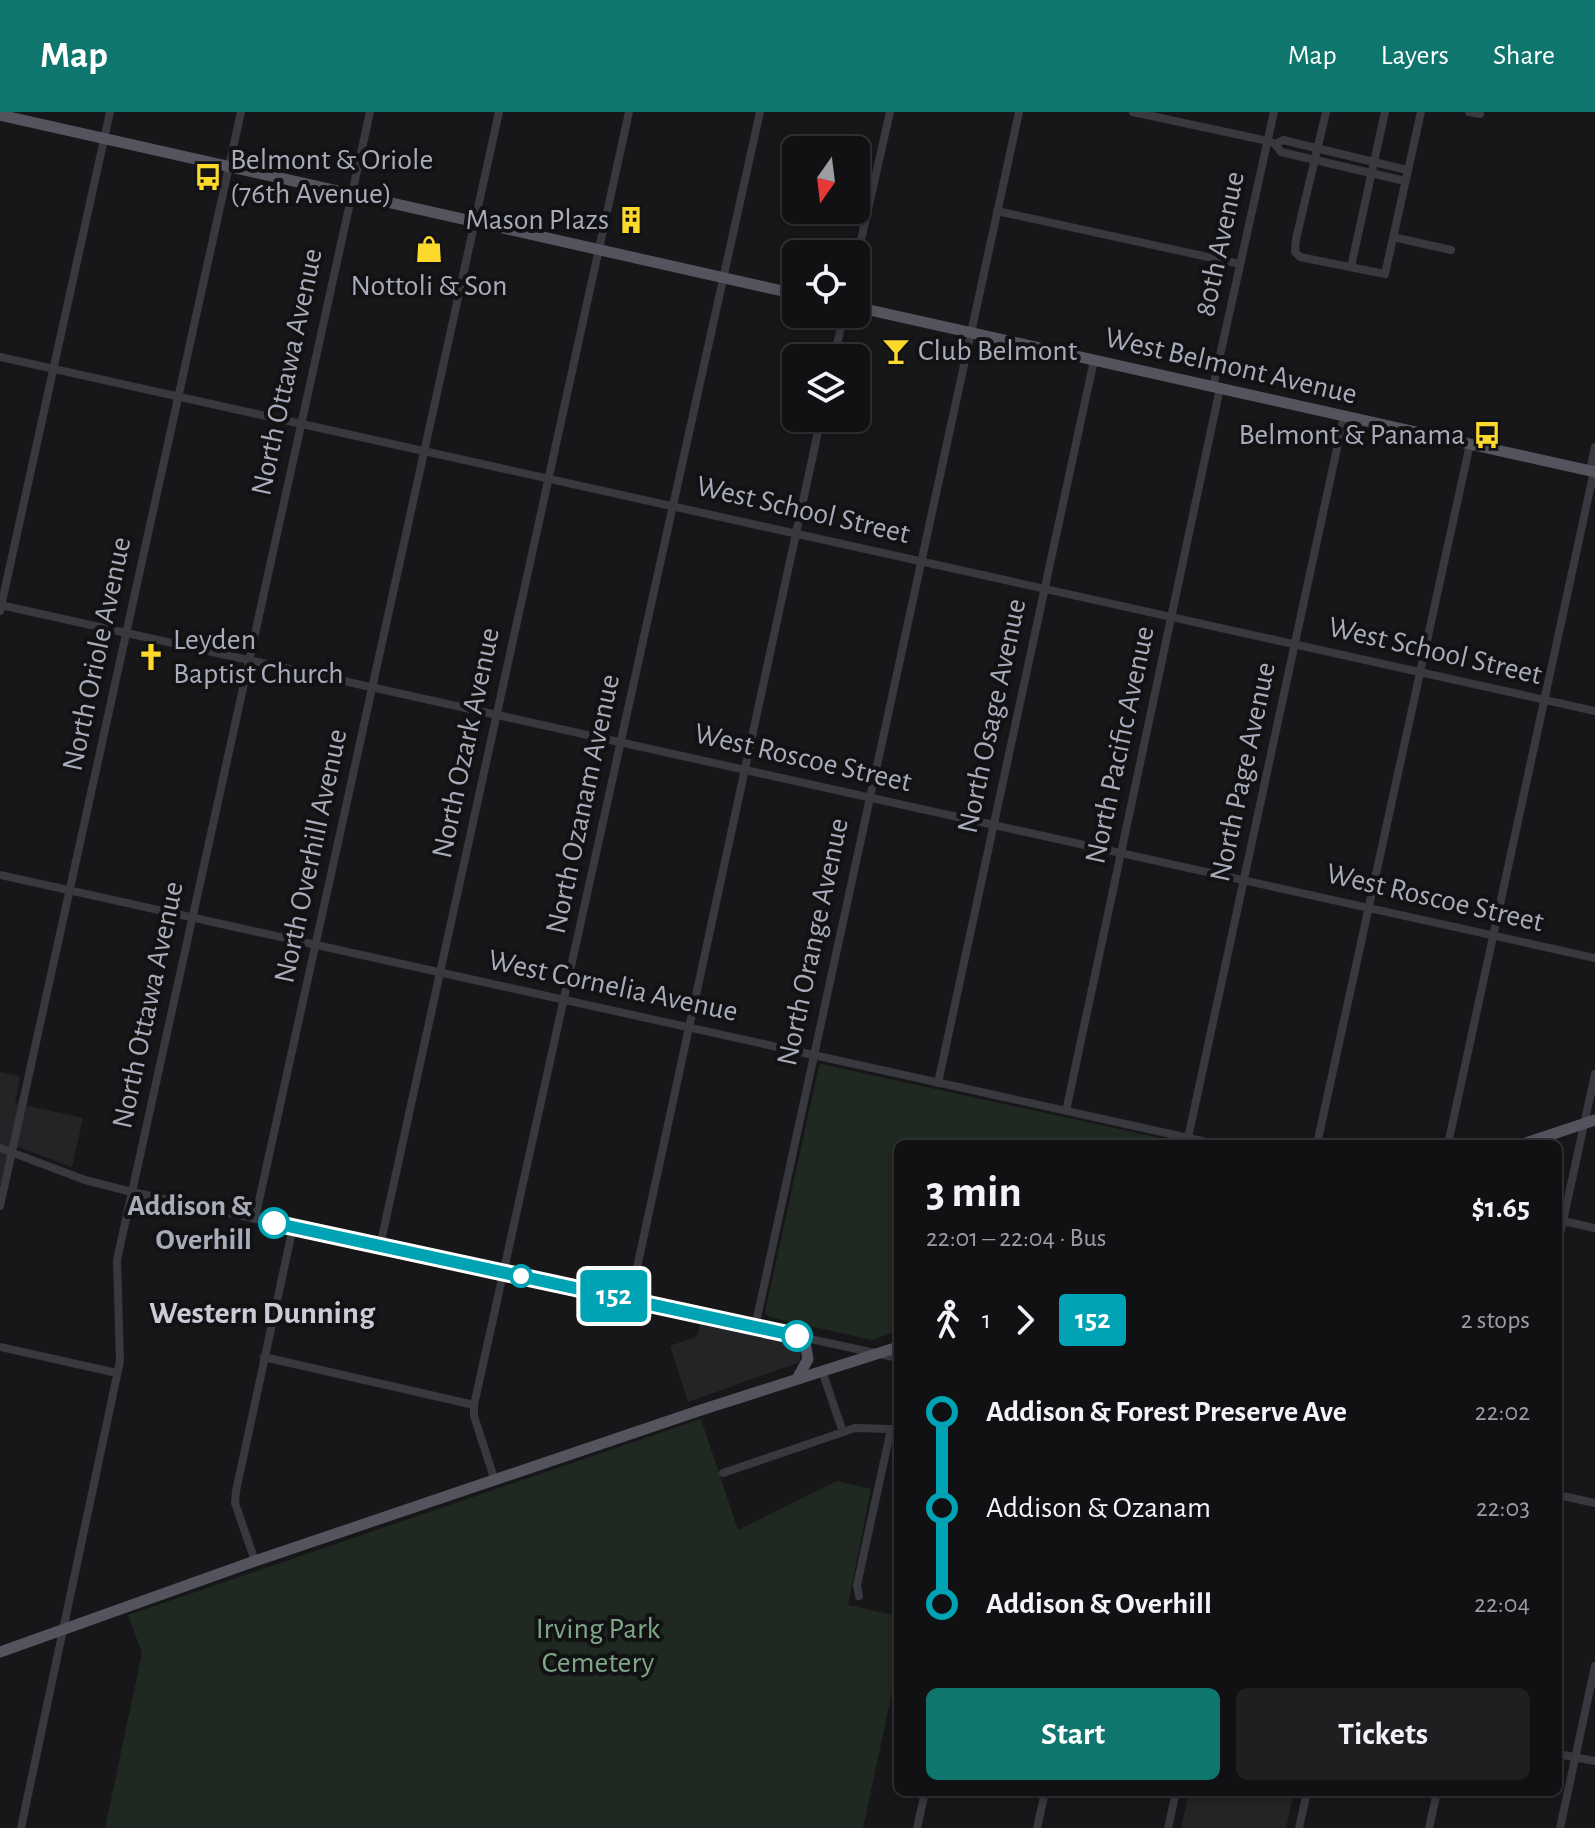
<!DOCTYPE html>
<meta charset="utf-8">
<style>
body{margin:0;font-family:"Alegreya Sans",sans-serif;background:#1e1f21;color:#f1f3f6;height:100vh;display:flex;flex-direction:column;font-size:30px;white-space:nowrap}
*{box-sizing:border-box;margin:0}
p{font-size:26px;color:#9c9da0}
.icon{flex:none;width:44px;height:44px;fill:none;stroke:currentColor;stroke-width:2;stroke-linecap:round;stroke-linejoin:round}
.map{position:relative;flex:1;overflow:hidden}
.side{position:absolute;left:894px;top:1028px;width:668px;height:656px;display:flex;flex-direction:column;background:#111113;border-radius:12px;box-shadow:0 4px 12px #0003,0 0 0 2px #303133}
.side>*{flex:none}
.badge{padding:0 16px;border-radius:6px;font-size:28px;line-height:52px}
.needle{width:52px;rotate:194deg}
.tools{position:absolute;left:782px;top:24px;display:grid;gap:16px}
.tools a{display:grid;place-items:center;width:88px;height:88px;border-radius:12px;background:#111113;box-shadow:0 4px 12px #0003,0 0 0 2px #303133;font-size:40px}
.map>.badge{position:absolute;translate:-50% -50%;box-shadow:0 0 0 4px #fff}
.legs{display:flex;align-items:center;gap:12px;height:88px;padding:0 32px;font-size:26px}
.legs p{margin-inline-start:auto}
.headline{display:flex;align-items:center;justify-content:space-between;height:136px;padding:0 32px}
h1{font-size:44px;font-weight:600;line-height:60px}
.primary-button{display:flex;gap:16px;margin-top:auto;padding:16px 32px}
.primary-button a{flex:1;height:92px;border-radius:12px;background:#0f766e;color:#fff;font-size:32px;font-weight:600;line-height:92px;text-align:center}
.primary-button a+a{background:#1e1f21;color:#f1f3f6}
ul{padding:0 32px;list-style:none}
li{display:flex;align-items:center;gap:28px;height:96px;font-size:30px}
li i{display:grid;place-items:center;width:12px;height:100%;margin:0 10px;background:currentColor}
li i::after{content:'';width:20px;height:20px;margin:-10px;border:6px solid;border-radius:50%;background:#111113}
li p{margin-inline-start:auto}
li:first-child i{background:linear-gradient(#0000 50%,currentColor 0)}
li:last-child i{background:linear-gradient(currentColor 50%,#0000 0)}
header{display:flex;align-items:center;gap:48px;box-sizing:border-box;height:112px;padding:0 40px;background:#0f766e;color:#fff}
header strong{font-size:38px}
nav{display:flex;gap:44px;margin-inline-start:auto;font-size:28px}
.map>svg:first-child{display:block}
.built{fill:#242326}
.green{fill:#1f2821}
.lines{fill:none;stroke-linecap:round;stroke-linejoin:round}
.minor{stroke:#38383f;stroke-width:8}
.major{stroke:#54545e;stroke-width:11}
.line-1-casing{stroke:#fff;stroke-width:18}
.line-1{stroke:#00a3b4;stroke-width:12}
.stop-1-dot{fill:#fff;stroke:#00a3b4;stroke-width:4}
.labels{text-anchor:middle;dominant-baseline:central;stroke-width:8;stroke-linejoin:round;paint-order:stroke}
.poi-label{font-size:30px;fill:#a8abba;stroke:#121214;text-anchor:start}
.street-label{font-size:30px;fill:#a8abba;stroke:#121214}
.stop-label{font-size:30px;font-weight:bold;fill:#a8abba;stroke:#121214;text-anchor:end}
.park-label{font-size:30px;fill:#7ea687;stroke:#121214}
.neighbourhood-label{font-size:32px;font-weight:bold;fill:#cacbd6;stroke:#121214}
</style>
<header>
<strong>Map</strong>
<nav><a>Map</a><a>Layers</a><a>Share</a></nav>
</header>
<div class="map">
<svg width="1595" height="1716" viewBox="0 0 1595 1716">
<rect width="100%" height="100%" fill="#171719"/>
<g class="built">
<polygon points="0,960 20,964 15,991 83,1006 72,1055 10,1032 0,1076"/>
<polygon points="700,1212 801,1233 800,1250 688,1290 670,1234 697,1224"/>
<polygon points="1189,1680 1294,1680 1286,1716 1181,1716"/>
</g>
<g class="green">
<polygon points="821,952 1188,1032 898,1032 898,1219 872,1228 769,1205 765,1200 819,954"/>
<polygon points="701,1307 738,1418 837,1369 871,1377 848,1493 898,1504 898,1553 863,1716 105,1716 142,1541 128,1503"/>
</g>
<g class="lines">
<g class="minor">
<polyline points="1133,0 1268,29 1275,32 1281,40 1405,69"/>
<polyline points="1326,0 1296,127 1295,140 1300,145 1385,162 1421,0"/>
<polyline points="1469,0 1480,2"/>
<polyline points="1275,32 1283,28 1407,58"/>
<polyline points="997,99 1240,152"/>
<polyline points="1393,125 1451,138"/>
<polyline points="856,150 890,0"/>
<polyline points="1351,155 1385,0"/>
<polyline points="0,245 1595,599"/>
<polyline points="834,246 844,202"/>
<polyline points="1213,275 1274,0"/>
<polyline points="1590,358 1595,335"/>
<polyline points="0,493 1595,846"/>
<polyline points="0,499 110,0"/>
<polyline points="0,763 1216,1032"/>
<polyline points="938,971 1094,248"/>
<polyline points="1066,999 1220,276"/>
<polyline points="1188,1026 1344,304"/>
<polyline points="1317,1032 1470,332"/>
<polyline points="1448,1032 1594,359"/>
<polyline points="0,1036 85,1068 132,1080 898,1246"/>
<polyline points="0,1094 241,0"/>
<polyline points="255,1107 499,0"/>
<polyline points="1563,1109 1595,1116"/>
<polyline points="1558,1132 1595,962"/>
<polyline points="380,1134 629,0"/>
<polyline points="630,1188 821,306"/>
<polyline points="755,1215 1019,0"/>
<polyline points="0,1235 117,1261"/>
<polyline points="264,1245 474,1293"/>
<polyline points="822,1259 843,1320"/>
<polyline points="723,1361 855,1316 891,1317 857,1473 859,1484"/>
<polyline points="495,1369 474,1304 474,1293 760,0"/>
<polyline points="1558,1383 1595,1391"/>
<polyline points="255,1449 235,1391 236,1379 293,1115"/>
<polyline points="1558,1642 1595,1649"/>
<polyline points="21,1716 120,1249 117,1148 370,0"/>
<polyline points="917,1716 925,1680"/>
<polyline points="1037,1716 1045,1680"/>
<polyline points="1168,1716 1176,1680"/>
<polyline points="1299,1716 1307,1680"/>
<polyline points="1429,1716 1437,1680"/>
<polyline points="1560,1716 1595,1554"/>
</g>
<g class="major">
<polyline points="0,3 796,182"/>
<polyline points="856,195 1595,360"/>
<polyline points="1523,1032 1595,1008"/>
<polyline points="797,1267 808,1247 804,1225"/>
<polyline points="0,1540 255,1449 701,1298 898,1235"/>
</g>
</g>
<g class="lines">
<g class="line-1-casing">
<polyline id="line-1" points="274,1111 797,1224"/>
</g>
<use href="#line-1" class="line-1"/>
</g>
<defs>
<g id="bus-bare" transform="scale(2.16)"><path d="M-5-6H5V4H4V6H2V4H-2V6H-4V4H-5ZM-3.5-4V0h7V-4ZM-3.5 1.2v1.5H-2V1.2ZM2 1.2v1.5H3.5V1.2Z" fill="#fdd92c" stroke="#121214" stroke-width="2.5" paint-order="stroke"/></g>
<g id="building-bare" transform="scale(2.16)"><path d="M-4-6H4V6H1V3H-1V6H-4ZM-2.5-4.3h1.7v1.8h-1.7ZM.8-4.3h1.7v1.8H.8ZM-2.5-1h1.7V.8h-1.7ZM.8-1h1.7V.8H.8Z" fill="#fdd92c" stroke="#121214" stroke-width="2.5" paint-order="stroke"/></g>
<g id="shop-bare" transform="scale(2.16)"><path d="M-5-2.5h2.3a2.7 3.5 0 0 1 5.4 0H5L5.5 6h-11ZM-1.5-2.5h3a1.5 2.3 0 0 0-3 0Z" fill="#fdd92c" stroke="#121214" stroke-width="2.5" paint-order="stroke"/></g>
<g id="bar-bare" transform="scale(2.16)"><path d="M-6-5H6L.8 .8V4.5H3.5V6h-7V4.5H-.8V.8Z" fill="#fdd92c" stroke="#121214" stroke-width="2.5" paint-order="stroke"/></g>
<g id="church-bare" transform="scale(2.16)"><path d="M-1.2-6h2.4v3.5h3.3v2.4h-3.3V6h-2.4V-.1h-3.3v-2.4h3.3Z" fill="#fdd92c" stroke="#121214" stroke-width="2.5" paint-order="stroke"/></g>
</defs>
<g fill-rule="evenodd">
<use href="#bus-bare" x="208" y="65"/>
<use href="#building-bare" x="631" y="108"/>
<use href="#shop-bare" x="429" y="137"/>
<use href="#bar-bare" x="896" y="239"/>
<use href="#bus-bare" x="1487" y="323"/>
<use href="#church-bare" x="151" y="545"/>
</g>
<g class="stop-1-dot">
<circle cx="274" cy="1111" r="14"/>
<circle cx="521" cy="1164" r="10"/>
<circle cx="797" cy="1224" r="14"/>
</g>
<g class="labels">
<g class="poi-label">
<text x="230" y="48">Belmont &amp; Oriole<tspan x="230" dy="34">(76th Avenue)</tspan></text>
<text x="609" y="108" text-anchor="end">Mason Plazs</text>
<text x="429" y="174" text-anchor="middle">Nottoli &amp; Son</text>
<text x="918" y="239">Club Belmont</text>
<text x="1465" y="323" text-anchor="end">Belmont &amp; Panama</text>
<text x="173" y="528">Leyden<tspan x="173" dy="34">Baptist Church</tspan></text>
</g>
<g class="street-label">
<text transform="translate(1220 132) rotate(-78)">80th Avenue</text>
<text transform="translate(1231 254) rotate(13)">West Belmont Avenue</text>
<text transform="translate(287 260) rotate(-78)">North Ottawa Avenue</text>
<text transform="translate(803 398) rotate(13)">West School Street</text>
<text transform="translate(1435 539) rotate(13)">West School Street</text>
<text transform="translate(97 542) rotate(-78)">North Oriole Avenue</text>
<text transform="translate(992 604) rotate(-78)">North Osage Avenue</text>
<text transform="translate(466 631) rotate(-78)">North Ozark Avenue</text>
<text transform="translate(1120 633) rotate(-78)">North Pacific Avenue</text>
<text transform="translate(803 646) rotate(13)">West Roscoe Street</text>
<text transform="translate(1243 660) rotate(-78)">North Page Avenue</text>
<text transform="translate(583 692) rotate(-78)">North Ozanam Avenue</text>
<text transform="translate(311 744) rotate(-78)">North Overhill Avenue</text>
<text transform="translate(1435 786) rotate(13)">West Roscoe Street</text>
<text transform="translate(813 830) rotate(-78)">North Orange Avenue</text>
<text transform="translate(613 874) rotate(12)">West Cornelia Avenue</text>
<text transform="translate(148 893) rotate(-78)">North Ottawa Avenue</text>
</g>
<g class="stop-label">
<text x="252" y="1094">Addison &amp;<tspan x="252" dy="34">Overhill</tspan></text>
</g>
<g class="park-label">
<text x="598" y="1517">Irving Park<tspan x="598" dy="34">Cemetery</tspan></text>
</g>
<g class="neighbourhood-label">
<text x="262" y="1201">Western Dunning</text>
</g>
</g>
</svg>
<div class="tools">
<a><svg class="needle" viewBox="-14 -14 28 28"><path d="M0-13l5 13h-10z" fill="#e53935"/><path d="M0 13l5-13h-10z" fill="#9c9da0"/></svg></a>
<a><svg class="icon" aria-label="locate" viewBox="0 0 24 24"><circle cx="12" cy="12" r="6"/><path d="M12 2v4M12 18v4M2 12h4M18 12h4"/></svg></a>
<a><svg class="icon" aria-label="layers" viewBox="0 0 24 24"><path d="M12 4l9 5-9 5-9-5zM3 14l9 5 9-5"/></svg></a>
</div>
<b class="badge" style="left:614px;top:1184px;background:#00a3b4;color:#fff">152</b>
<section class="side">
<div class="headline"><div><h1>3 min</h1><p>22:01 – 22:04 · Bus</p></div><b>$1.65</b></div>
<div class="legs"><svg class="icon" aria-label="walk" viewBox="0 0 24 24"><circle cx="13" cy="4" r="2"/><path d="M13 8l-2 6 4 7M11 14l-3 7M7 12l3-4h3l4 4"/></svg>1<svg class="icon" aria-label="forward" viewBox="0 0 24 24"><path d="M9 5l7 7-7 7"/></svg><b class="badge" style="background:#00a3b4;color:#fff">152</b><p>2 stops</p></div>
<ul>
<li><i style="color:#00a3b4"></i><b>Addison &amp; Forest Preserve Ave</b><p>22:02</p></li>
<li><i style="color:#00a3b4"></i><span>Addison &amp; Ozanam</span><p>22:03</p></li>
<li><i style="color:#00a3b4"></i><b>Addison &amp; Overhill</b><p>22:04</p></li>
</ul>
<div class="primary-button"><a>Start</a><a>Tickets</a></div>
</section>
</div>
